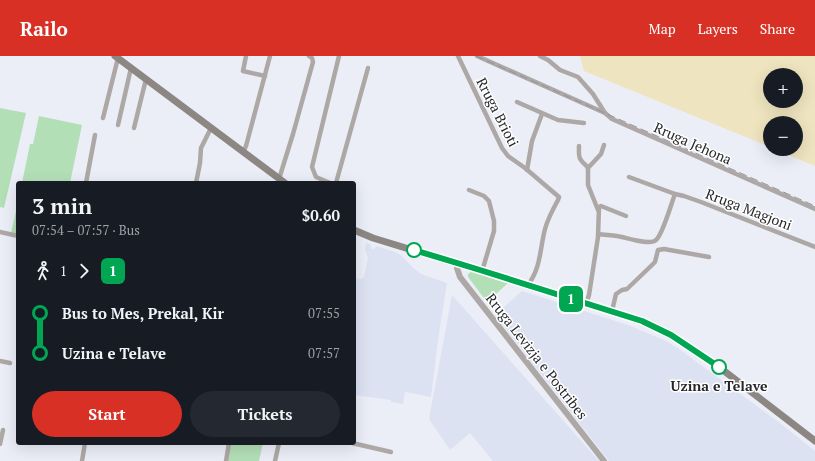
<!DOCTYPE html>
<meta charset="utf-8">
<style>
body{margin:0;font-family:"PT Serif",serif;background:#242831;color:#f1f3f6;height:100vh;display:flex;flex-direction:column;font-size:15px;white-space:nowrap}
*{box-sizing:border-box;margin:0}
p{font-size:13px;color:#9ea1a6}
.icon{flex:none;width:22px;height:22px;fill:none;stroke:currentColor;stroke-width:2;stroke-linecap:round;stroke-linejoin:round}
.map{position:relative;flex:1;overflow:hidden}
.details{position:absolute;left:16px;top:125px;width:340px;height:264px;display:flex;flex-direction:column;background:#171b24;border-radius:4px;box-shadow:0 4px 16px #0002}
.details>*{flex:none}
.badge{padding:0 8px;border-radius:6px;font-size:14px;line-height:26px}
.controls{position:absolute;left:763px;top:12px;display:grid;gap:8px}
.controls a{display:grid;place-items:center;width:40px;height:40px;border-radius:50%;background:#171b24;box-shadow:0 4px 16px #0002;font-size:20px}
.map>.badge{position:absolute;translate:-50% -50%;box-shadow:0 0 0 2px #fff}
.legs{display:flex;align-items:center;gap:6px;height:44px;padding:0 16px;font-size:13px}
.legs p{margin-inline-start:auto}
.summary{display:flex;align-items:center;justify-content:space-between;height:68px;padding:0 16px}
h1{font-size:22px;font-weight:700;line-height:30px}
.primary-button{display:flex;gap:8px;margin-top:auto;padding:8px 16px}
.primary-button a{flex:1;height:46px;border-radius:24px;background:#d93025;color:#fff;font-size:16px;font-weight:700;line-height:46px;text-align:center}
.primary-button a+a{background:#242831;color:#f1f3f6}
ul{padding:0 16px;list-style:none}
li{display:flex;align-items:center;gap:14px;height:40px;font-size:15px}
li i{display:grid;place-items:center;width:6px;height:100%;margin:0 5px;background:currentColor}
li i::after{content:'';width:10px;height:10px;margin:-5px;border:3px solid;border-radius:50%;background:#171b24}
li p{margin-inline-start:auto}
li:first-child i{background:linear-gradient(#0000 50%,currentColor 0)}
li:last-child i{background:linear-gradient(currentColor 50%,#0000 0)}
header{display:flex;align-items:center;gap:24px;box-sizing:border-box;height:56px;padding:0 20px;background:#d93025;color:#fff}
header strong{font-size:19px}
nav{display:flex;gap:22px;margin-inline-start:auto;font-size:14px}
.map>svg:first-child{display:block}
.built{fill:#dde2f3}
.green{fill:#b3dfb7}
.sand{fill:#eee4bf;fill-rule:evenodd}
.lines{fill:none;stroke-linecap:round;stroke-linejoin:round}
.minor{stroke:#ada8a6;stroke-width:4.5}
.tertiary{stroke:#ada8a6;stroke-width:6}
.secondary{stroke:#8d8784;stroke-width:7}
.rail{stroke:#919399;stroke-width:1;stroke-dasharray:8 4;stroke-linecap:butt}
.line-1-casing{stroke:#fff;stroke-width:9}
.line-1{stroke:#00a651;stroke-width:6}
.stop-1-dot{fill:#fff;stroke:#00a651;stroke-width:2}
.labels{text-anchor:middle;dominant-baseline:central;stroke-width:3;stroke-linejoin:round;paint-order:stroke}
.street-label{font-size:14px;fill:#26272a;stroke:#fff}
.stop-label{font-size:14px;font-weight:bold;fill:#26272a;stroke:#fff}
</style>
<header>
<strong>Railo</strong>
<nav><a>Map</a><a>Layers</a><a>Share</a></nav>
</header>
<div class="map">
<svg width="815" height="405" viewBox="0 0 815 405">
<rect width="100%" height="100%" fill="#ebeef7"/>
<g class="built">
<polygon points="366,187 370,188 372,193 374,193 377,190 395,196 402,200 412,211 421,218 447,227 438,284 431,341 405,336 403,348 391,346 391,344 354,339 354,222 361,223 364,221 368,202 365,193"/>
<polygon points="522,235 631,270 666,285 679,293 780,367 815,395 815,405 609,405 495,259"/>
<polygon points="452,239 599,405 493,405 470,377 450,394 429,363"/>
</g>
<g class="green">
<polygon points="0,52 26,57 4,152 0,151"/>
<polygon points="39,60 82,69 70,127 22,127 30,88 33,88"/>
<polygon points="18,146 18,179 11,177"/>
<polygon points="471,216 507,227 507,228 487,246 468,221 468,218"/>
<polygon points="230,387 263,387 259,405 227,405"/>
</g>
<path class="sand" d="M580 0H815V110L774 93H796V67H770V91L584 15ZM770 19H796V45H770Z"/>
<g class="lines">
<g class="minor">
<polyline points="246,0 243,15 265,20"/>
<path d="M458 0 502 92 508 100 525 112 559 141 558 144C553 153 548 162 545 173 540 192 541 212 528 229"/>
<polyline points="477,0 605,57"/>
<polyline points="540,0 548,4 560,14 578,21 593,38 605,57 612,63 815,153"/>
<polyline points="517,46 558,64 584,67"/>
<polyline points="103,62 118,2"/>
<polyline points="118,69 131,12"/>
<polyline points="134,72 146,23"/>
<path d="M579 90C579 94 578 101 581 104 583 108 586 108 588 112"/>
<polyline points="243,96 246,90 270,0"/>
<polyline points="527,114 532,85 542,58"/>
<polyline points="629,121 675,138 684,140 701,146 815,191"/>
<polyline points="279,123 293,78 313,6 312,2 309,0"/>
<polyline points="86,127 95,79"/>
<polyline points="196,127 200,107 201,92 211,72"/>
<polyline points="330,127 316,121 312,111 339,0"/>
<polyline points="336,127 368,12"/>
<polyline points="469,134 484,140 489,145 494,165 494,175 483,212 480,214"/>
<polyline points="598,154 588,129 588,112 601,98 604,89"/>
<polyline points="0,176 18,180"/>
<path d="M598 178C604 179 611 179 617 180 625 181 650 190 656 184 663 178 671 148 675 138"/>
<polyline points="586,248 589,239 598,181 599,151 601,150 626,160"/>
<polyline points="612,255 616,238 622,234 627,233 651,210 655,206 658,194 664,193 709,201"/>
<polyline points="0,305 10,307"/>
<polyline points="352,387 391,396"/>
<polyline points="0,388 3,374"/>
<polyline points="82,405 85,387"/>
<polyline points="226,405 229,387"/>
<polyline points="275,405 279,387"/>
</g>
<polyline class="tertiary" points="457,207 457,212 460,221 604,405"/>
<g class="secondary">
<polyline points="115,0 285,127"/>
<polyline points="354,174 373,182 612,255 654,270 671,279 719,311 815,385"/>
</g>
<polyline class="rail" points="476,0 815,150"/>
</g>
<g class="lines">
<g class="line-1-casing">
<polyline id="line-1" points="414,194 480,214 642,265 671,279 719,311"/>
</g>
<use href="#line-1" class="line-1"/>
</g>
<g class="stop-1-dot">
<circle cx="414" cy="194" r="7"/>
<circle cx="719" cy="311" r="7"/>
</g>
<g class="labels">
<g class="street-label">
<text transform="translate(498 56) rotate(63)">Rruga Brioti</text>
<text transform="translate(693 87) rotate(24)">Rruga Jehona</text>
<text transform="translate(749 153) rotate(21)">Rruga Magjoni</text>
<text transform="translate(537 300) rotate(52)">Rruga Levizja e Postribes</text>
</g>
<g class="stop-label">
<text x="719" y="329">Uzina e Telave</text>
</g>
</g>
</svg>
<div class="controls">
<a>+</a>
<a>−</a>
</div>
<b class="badge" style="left:571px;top:243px;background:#00a651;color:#fff">1</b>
<section class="details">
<div class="summary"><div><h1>3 min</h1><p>07:54 – 07:57 · Bus</p></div><b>$0.60</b></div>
<div class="legs"><svg class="icon" aria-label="walk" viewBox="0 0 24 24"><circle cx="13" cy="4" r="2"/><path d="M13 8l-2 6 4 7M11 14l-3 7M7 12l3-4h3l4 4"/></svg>1<svg class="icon" aria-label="forward" viewBox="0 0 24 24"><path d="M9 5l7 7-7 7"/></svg><b class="badge" style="background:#00a651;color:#fff">1</b></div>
<ul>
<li><i style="color:#00a651"></i><b>Bus to Mes, Prekal, Kir</b><p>07:55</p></li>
<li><i style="color:#00a651"></i><b>Uzina e Telave</b><p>07:57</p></li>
</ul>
<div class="primary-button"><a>Start</a><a>Tickets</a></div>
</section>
</div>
